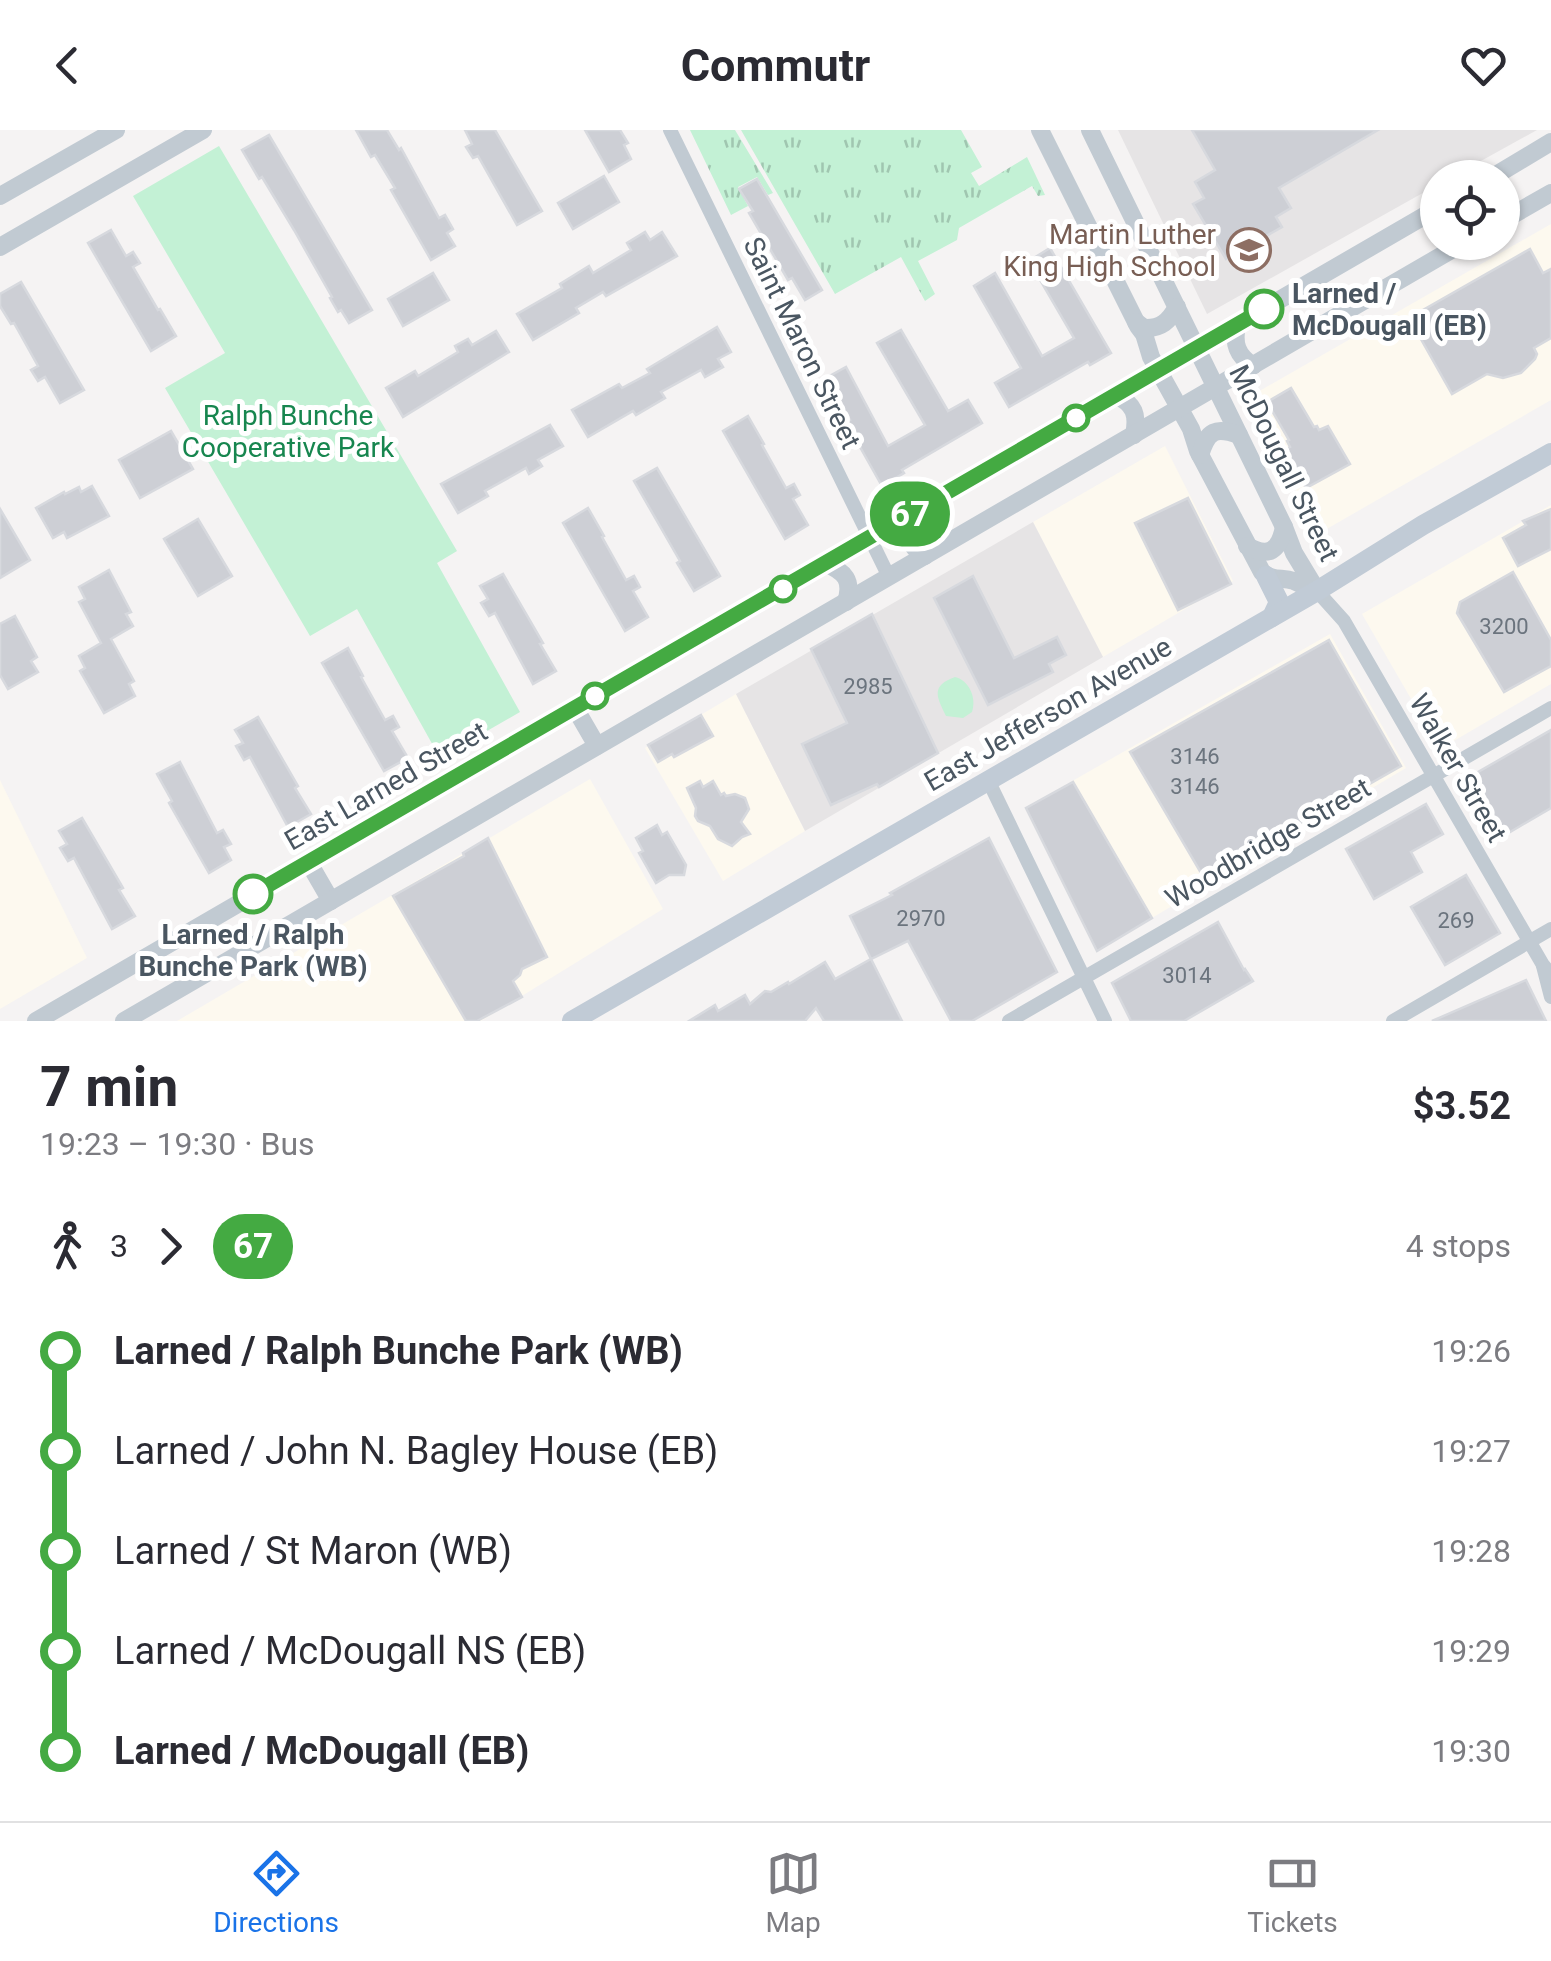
<!DOCTYPE html>
<meta charset="utf-8">
<style>
body{margin:0;font-family:Roboto,sans-serif;background:#f7f7f7;color:#2b2b33;height:100vh;display:flex;flex-direction:column;font-size:38px;white-space:nowrap}
*{box-sizing:border-box;margin:0}
p{font-size:32px;color:#7c7c81}
.icon{flex:none;width:55px;height:55px;fill:none;stroke:currentColor;stroke-width:2;stroke-linecap:round;stroke-linejoin:round}
.map{position:relative;height:891px;overflow:hidden}
.side{display:flex;flex-direction:column;background:#fff;flex:1}
.side>*{flex:none}
.badge{padding:0 20px;border-radius:32px;font-size:35px;line-height:65px}
.controls{position:absolute;left:1420px;top:30px;display:grid;gap:20px}
.controls a{display:grid;place-items:center;width:100px;height:100px;border-radius:50%;background:#fff;box-shadow:0 2px 8px #0004;font-size:50px}
.map>.badge{position:absolute;translate:-50% -50%;box-shadow:0 0 0 5px #fff}
.legs{display:flex;align-items:center;gap:15px;height:110px;padding:0 40px;font-size:32px}
.legs p{margin-inline-start:auto}
.summary{display:flex;align-items:center;justify-content:space-between;height:170px;padding:0 40px}
h1{font-size:55px;font-weight:700;line-height:75px}
ul{padding:0 40px;list-style:none}
li{display:flex;align-items:center;gap:35px;height:100px;font-size:38px}
li i{display:grid;place-items:center;width:15px;height:100%;margin:0 12px;background:currentColor}
li i::after{content:'';width:25px;height:25px;margin:-12px;border:8px solid;border-radius:50%;background:#fff}
li p{margin-inline-start:auto}
li:first-child i{background:linear-gradient(#0000 50%,currentColor 0)}
li:last-child i{background:linear-gradient(currentColor 50%,#0000 0)}
header{display:flex;justify-content:space-between;align-items:center;height:130px;padding:0 40px;background:#fff;font-size:45px;font-weight:700}
.tabs{display:flex;justify-content:space-around;align-items:center;height:140px;border-top:2px solid #e1e1e2;background:#fff;font-size:28px;color:#7c7c81}
.tabs a{display:grid;justify-items:center;gap:5px}
.tabs .active{color:#1a73e8}
.map>svg:first-child{display:block}
.commercial{fill:#fdf9ef}
.education{fill:#e6e4e5}
.grass{fill:url(#grass-tufts)}
.green{fill:#c3f1d5}
.building{fill:#cdcfd5;stroke:#d7d9de;stroke-width:2.5}
.lines{fill:none;stroke-linecap:round;stroke-linejoin:round}
.minor{stroke:#c1cad2;stroke-width:14}
.tertiary{stroke:#c1cad2;stroke-width:18}
.secondary{stroke:#c1cbd6;stroke-width:20}
.line-1-casing{stroke:#fff;stroke-width:22}
.line-1{stroke:#44aa42;stroke-width:15}
.stop-1-dot{fill:#fff;stroke:#44aa42;stroke-width:5}
.labels{text-anchor:middle;dominant-baseline:central;stroke-width:10;stroke-linejoin:round;paint-order:stroke}
.number-label{font-size:22px;fill:#6b747e}
.education-label{font-size:28px;fill:#785e54;stroke:#fff;text-anchor:end}
.stop-label{font-size:28px;font-weight:bold;fill:#4a5661;stroke:#fff;text-anchor:start}
.street-label{font-size:28px;fill:#4a5661;stroke:#fff}
.park-label{font-size:28px;fill:#17864f;stroke:#fff}
</style>
<header><svg class="icon" aria-label="back" viewBox="0 0 24 24"><path d="M15 5l-7 7 7 7"/></svg>Commutr<svg class="icon" aria-label="heart" viewBox="0 0 24 24"><path d="M12 20l-8-8c-3-5 5-10 8-4 3-6 11-1 8 4z"/></svg></header>
<div class="map">
<svg width="1551" height="891" viewBox="0 0 1551 891">
<defs>
<pattern id="grass-tufts" width="24" height="20" patternUnits="userSpaceOnUse" patternTransform="scale(2.5)"><rect width="24" height="20" fill="#c3f1d5"/><path d="M3 7l-1-3M5 7V3M7 7l1-3M15 17l-1-3M17 17v-4M19 17l1-3" fill="none" stroke="#a0c6b0"/></pattern>
</defs>
<rect width="100%" height="100%" fill="#f5f3f3"/>
<g class="commercial">
<polygon points="1551,94 1551,270 1318,404 1249,267"/>
<polygon points="1165,316 1233,451 1103,527 1033,392"/>
<polygon points="1551,375 1551,554 1440,619 1362,484"/>
<polygon points="1330,504 1406,638 1096,821 1025,678"/>
<polygon points="736,564 805,701 723,751 645,618"/>
<polygon points="590,649 663,779 481,891 177,891"/>
<polygon points="0,650 87,828 0,879"/>
</g>
<g class="education">
<polygon points="1118,0 1537,0 1452,47 1438,48 1437,55 1207,184"/>
<polygon points="1033,392 1103,527 805,701 736,564"/>
</g>
<g class="grass">
<polygon points="690,0 735,0 773,63 768,65 757,47 738,57 748,76 731,85"/>
<polygon points="741,0 961,0 982,37 971,43 979,56 1027,27 1045,65 1038,66 1032,56 959,98 957,110 918,131 935,164 925,171 901,127 835,164"/>
</g>
<g class="green">
<polygon points="219,16 457,421 437,433 520,582 440,628 357,479 310,506 165,258 225,223 133,66"/>
<path d="M955 547C969 550 977 568 972 582L963 588 946 586C937 567 930 556 955 547Z"/>
</g>
<g class="building">
<polygon points="356,0 387,0 399,20 401,18 439,88 445,85 453,99 447,103 455,116 431,130 391,60 395,58 375,25 371,27"/>
<polygon points="465,0 495,0 542,81 517,95 478,26 473,28 466,17 472,14"/>
<polygon points="585,0 620,0 628,13 624,15 631,29 609,42"/>
<polygon points="1192,0 1378,0 1279,58 1291,78 1276,87 1282,97 1226,129 1193,74 1204,68 1195,52 1215,40"/>
<polygon points="269,5 372,180 349,193 341,180 338,182 330,168 332,167 294,100 262,47 259,49 242,20"/>
<polygon points="604,46 619,72 573,99 558,73"/>
<polygon points="757,49 822,160 805,170 792,148 788,150 749,83 753,81 739,59"/>
<polygon points="111,100 126,126 133,122 140,133 133,137 158,180 160,179 176,206 151,221 88,113"/>
<polygon points="645,102 650,110 662,102 677,126 606,166 603,162 576,178 579,183 533,210 517,184 562,158 560,154 589,136 593,143 631,120 627,113"/>
<polygon points="1050,118 1111,223 1090,235 1088,232 1009,277 995,253 1021,238 974,156 995,143 1042,226 1074,208 1029,131"/>
<polygon points="1530,119 1543,143 1551,139 1551,208 1534,218 1537,224 1535,229 1521,243 1503,248 1487,244 1452,264 1409,188"/>
<polygon points="433,143 449,170 403,196 388,169"/>
<polygon points="21,152 84,260 60,273 45,247 38,251 31,240 38,236 14,193 11,194 0,176 0,164"/>
<polygon points="717,197 731,222 718,229 723,237 705,247 701,240 661,262 665,268 636,285 633,281 588,307 572,280 619,254 622,258 650,243 647,239"/>
<polygon points="901,200 948,281 968,270 982,293 902,340 904,343 882,356 846,292 850,290 826,248 846,237 888,316 925,295 877,213"/>
<polygon points="496,201 509,222 403,287 386,258 415,241 418,246 458,222 455,216 468,209 472,215"/>
<polygon points="1291,258 1314,297 1317,296 1319,300 1328,296 1350,334 1306,358 1284,320 1290,317 1287,311 1289,310 1267,272"/>
<polygon points="748,286 764,314 762,315 786,358 794,354 800,365 793,369 808,395 785,409 723,301"/>
<polygon points="550,295 563,316 538,330 542,336 529,344 526,338 485,361 488,366 458,383 441,354"/>
<polygon points="171,301 193,339 140,368 119,330"/>
<polygon points="657,338 720,446 694,461 677,433 680,431 634,351"/>
<polygon points="92,356 109,386 67,408 64,402 53,408 36,378 64,362 65,364 79,357 81,362"/>
<polygon points="1188,368 1231,454 1178,480 1135,393"/>
<polygon points="588,378 604,406 602,407 626,450 634,446 640,457 633,461 648,487 625,501 563,393"/>
<polygon points="0,379 30,430 0,448"/>
<polygon points="1551,379 1551,419 1518,436 1503,408 1526,395 1523,391"/>
<polygon points="198,389 232,446 198,466 164,409"/>
<polygon points="109,440 131,482 126,484 133,496 111,509 134,551 129,554 135,566 104,583 80,541 85,538 79,526 101,513 79,472 85,469 79,457"/>
<polygon points="1513,442 1551,510 1551,536 1504,562 1457,483 1460,472"/>
<polygon points="503,444 543,513 540,514 556,541 533,554 495,483 489,486 481,473 488,469 480,456"/>
<polygon points="973,446 1014,528 1057,507 1066,525 1049,534 1053,542 988,575 934,468"/>
<polygon points="872,484 938,623 879,657 877,654 831,675 802,614 847,593 811,519"/>
<polygon points="15,486 37,527 31,531 38,542 8,559 0,545 0,494"/>
<polygon points="1329,510 1401,636 1204,748 1130,622"/>
<polygon points="348,518 363,546 361,547 385,590 393,586 399,597 392,601 408,628 384,641 322,533"/>
<polygon points="701,585 713,606 674,627 672,624 658,632 648,615"/>
<polygon points="258,587 298,656 295,658 311,684 288,697 250,627 244,630 236,616 243,613 235,600"/>
<polygon points="1551,600 1551,678 1505,705 1501,697 1489,704 1459,653"/>
<polygon points="180,632 217,703 223,700 231,714 224,717 231,730 209,743 169,673 172,671 157,644"/>
<polygon points="700,651 703,657 713,651 721,665 724,663 726,666 735,664 745,668 749,679 741,692 750,704 742,707 732,716 718,709 710,696 698,691 695,686 696,678 687,658"/>
<polygon points="1073,652 1152,788 1097,821 1026,678"/>
<polygon points="1426,674 1443,704 1411,722 1422,742 1374,769 1346,719"/>
<polygon points="82,688 123,758 119,760 135,786 112,799 74,728 68,731 60,718 67,714 59,701"/>
<polygon points="657,695 662,705 667,702 686,735 684,745 669,745 656,753 639,723 643,721 636,708"/>
<polygon points="488,708 547,827 522,839 520,845 513,851 522,867 477,891 466,891 393,766 464,726 463,723"/>
<polygon points="989,708 1057,842 972,891 951,891 908,811 871,829 850,786 892,765 890,763"/>
<polygon points="1466,745 1500,803 1445,835 1411,777"/>
<polygon points="1218,792 1244,840 1245,839 1253,851 1184,891 1131,891 1112,853"/>
<polygon points="871,829 902,891 824,891 816,878 805,891 689,891 715,875 718,881 745,865 750,874 765,861 771,862 788,852 789,854 825,832 835,849"/>
<polygon points="1526,850 1546,891 1432,891"/>
</g>
<g class="lines">
<g class="minor">
<polyline points="670,0 889,447"/>
<polyline points="1317,461 1344,491 1543,835 1551,844"/>
<polyline points="988,650 1105,891"/>
<polyline points="1543,836 1551,867"/>
<polyline points="1009,891 1551,578"/>
<polyline points="1393,891 1551,799"/>
</g>
<g class="tertiary">
<path d="M1040 0 1138 196 1144 204 1151 227 1191 299 1198 321 1262 442C1273 451 1281 447 1294 451 1302 454 1308 459 1317 461L1294 423 1284 397 1090 0"/>
<polyline points="1491,48 1551,12"/>
<polyline points="0,66 116,0"/>
<polyline points="1502,91 1551,63"/>
<polyline points="0,117 203,0"/>
<path d="M1136 192 1144 198C1161 199 1169 191 1177 177"/>
<path d="M1237 195C1233 214 1237 225 1253 236"/>
<path d="M1115 265C1135 274 1138 285 1134 305"/>
<path d="M1200 325C1208 300 1215 297 1239 305"/>
<path d="M907 386C906 404 908 416 925 426"/>
<path d="M1247 416C1269 428 1279 421 1284 397"/>
<path d="M825 433C845 442 853 450 846 472"/>
<polyline points="575,578 597,616"/>
<polyline points="309,733 331,771"/>
<polyline points="36,891 1438,78"/>
<polyline points="124,891 1465,112"/>
</g>
<g class="secondary">
<polyline points="1266,446 1279,472 1272,487"/>
<polyline points="572,891 1317,461 1423,395 1551,323"/>
</g>
</g>
<g class="lines">
<g class="line-1-casing">
<polyline id="line-1" points="253,764 1264,179"/>
</g>
<use href="#line-1" class="line-1"/>
</g>
<defs>
<g id="school-ring" transform="scale(2.25)"><circle r="9.5" fill="#fff" stroke="#8d6e63" stroke-width="1.5"/><path d="M0-5L7-2L0 1L-7-2ZM-4 1L0 2.5L4 1V4Q0 6-4 4Z" fill="#8d6e63"/></g>
</defs>
<g fill-rule="evenodd">
<use href="#school-ring" x="1249" y="120"/>
</g>
<g class="stop-1-dot">
<circle cx="1264" cy="179" r="18"/>
<circle cx="1076" cy="288" r="12"/>
<circle cx="783" cy="459" r="12"/>
<circle cx="595" cy="566" r="12"/>
<circle cx="253" cy="764" r="18"/>
</g>
<g class="labels">
<g class="number-label">
<text x="1504" y="496">3200</text>
<text x="868" y="556">2985</text>
<text x="1195" y="626">3146</text>
<text x="1195" y="656">3146</text>
<text x="921" y="788">2970</text>
<text x="1456" y="790">269</text>
<text x="1187" y="845">3014</text>
</g>
<g class="education-label">
<text x="1216" y="104">Martin Luther<tspan x="1216" dy="32">King High School</tspan></text>
</g>
<g class="stop-label">
<text x="1292" y="163">Larned /<tspan x="1292" dy="32">McDougall (EB)</tspan></text>
<text x="253" y="804" text-anchor="middle">Larned / Ralph<tspan x="253" dy="32">Bunche Park (WB)</tspan></text>
</g>
<g class="street-label">
<text transform="translate(802 213) rotate(64)">Saint Maron Street</text>
<text transform="translate(1284 333) rotate(64)">McDougall Street</text>
<text transform="translate(1048 584) rotate(-30)">East Jefferson Avenue</text>
<text transform="translate(1458 638) rotate(60)">Walker Street</text>
<text transform="translate(386 656) rotate(-30)">East Larned Street</text>
<text transform="translate(1268 713) rotate(-30)">Woodbridge Street</text>
</g>
<g class="park-label">
<text x="288" y="285">Ralph Bunche<tspan x="288" dy="32">Cooperative Park</tspan></text>
</g>
</g>
</svg>
<div class="controls">
<a><svg class="icon" aria-label="locate" viewBox="0 0 24 24"><circle cx="12" cy="12" r="6"/><path d="M12 2v4M12 18v4M2 12h4M18 12h4"/></svg></a>
</div>
<b class="badge" style="left:910px;top:384px;background:#44aa42;color:#fff">67</b>
</div>
<section class="side">
<div class="summary"><div><h1>7 min</h1><p>19:23 – 19:30 · Bus</p></div><b>$3.52</b></div>
<div class="legs"><svg class="icon" aria-label="walk" viewBox="0 0 24 24"><circle cx="13" cy="4" r="2"/><path d="M13 8l-2 6 4 7M11 14l-3 7M7 12l3-4h3l4 4"/></svg>3<svg class="icon" aria-label="forward" viewBox="0 0 24 24"><path d="M9 5l7 7-7 7"/></svg><b class="badge" style="background:#44aa42;color:#fff">67</b><p>4 stops</p></div>
<ul>
<li><i style="color:#44aa42"></i><b>Larned / Ralph Bunche Park (WB)</b><p>19:26</p></li>
<li><i style="color:#44aa42"></i><span>Larned / John N. Bagley House (EB)</span><p>19:27</p></li>
<li><i style="color:#44aa42"></i><span>Larned / St Maron (WB)</span><p>19:28</p></li>
<li><i style="color:#44aa42"></i><span>Larned / McDougall NS (EB)</span><p>19:29</p></li>
<li><i style="color:#44aa42"></i><b>Larned / McDougall (EB)</b><p>19:30</p></li>
</ul>
</section>
<nav class="tabs">
<a class="active"><svg class="icon" aria-label="directions" viewBox="0 0 24 24"><path d="M12 3l9 9-9 9-9-9zM9 14v-3h6M13 9l2 2-2 2"/></svg>Directions</a>
<a><svg class="icon" aria-label="map" viewBox="0 0 24 24"><path d="M3 6l6-2 6 2 6-2v14l-6 2-6-2-6 2zM9 4v14M15 6v14"/></svg>Map</a>
<a><svg class="icon" aria-label="tickets" viewBox="0 0 24 24"><path d="M3 7h18v10H3zM15 7v10"/></svg>Tickets</a>
</nav>
